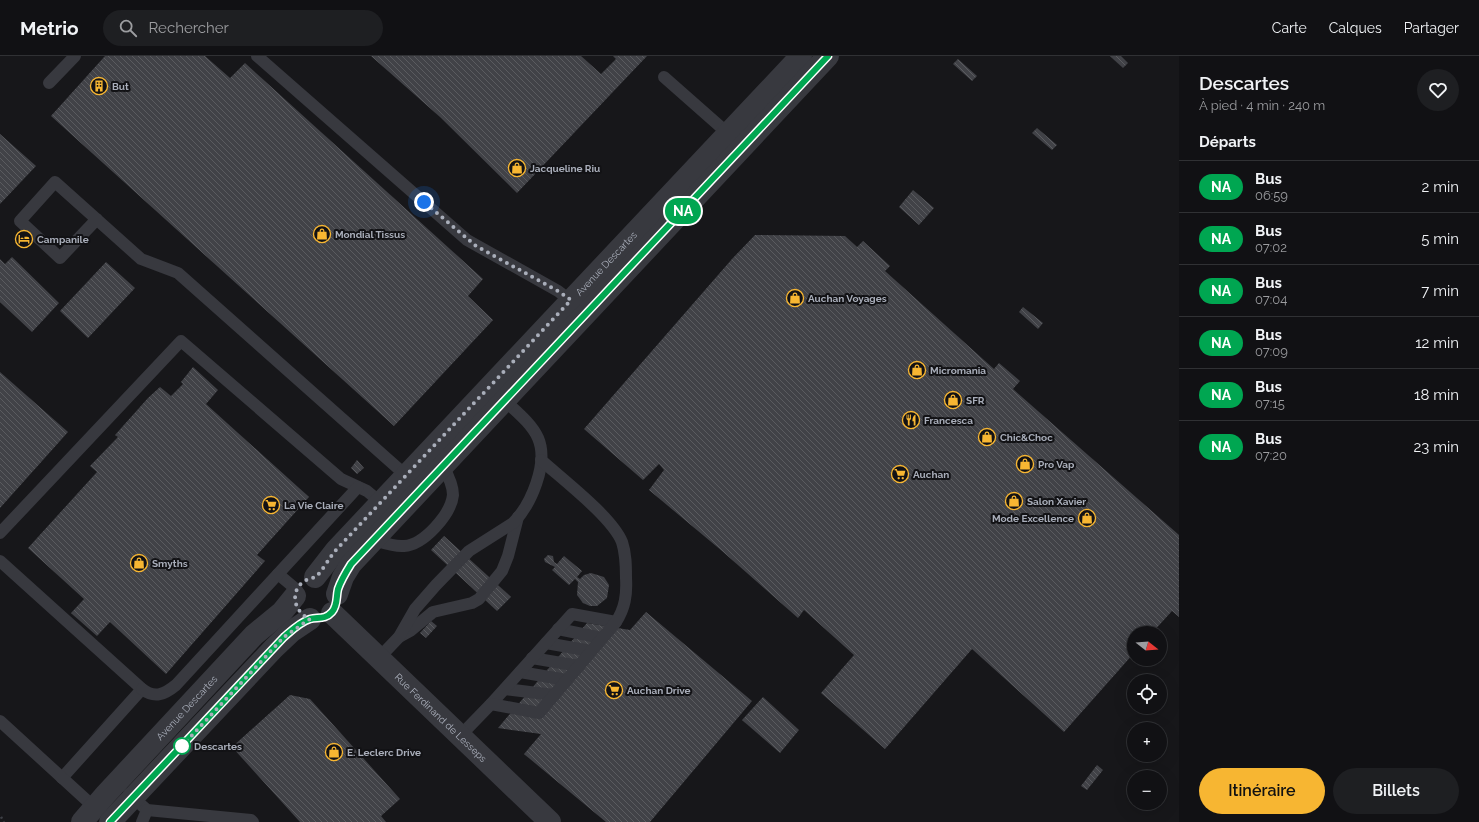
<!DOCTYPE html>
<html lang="fr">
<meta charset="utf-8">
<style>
body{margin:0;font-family:Raleway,sans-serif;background:#1e1f22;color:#f1f3f6;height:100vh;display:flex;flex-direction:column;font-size:15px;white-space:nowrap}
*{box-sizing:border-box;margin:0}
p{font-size:13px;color:#9c9da0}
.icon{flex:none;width:22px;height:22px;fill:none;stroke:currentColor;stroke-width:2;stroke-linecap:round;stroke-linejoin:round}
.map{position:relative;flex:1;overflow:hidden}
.sheet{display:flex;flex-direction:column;background:#111114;width:300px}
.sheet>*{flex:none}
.badge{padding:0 8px;border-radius:13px;font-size:14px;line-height:26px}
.needle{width:26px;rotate:107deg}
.tools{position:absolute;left:1127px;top:570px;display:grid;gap:8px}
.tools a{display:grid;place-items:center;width:40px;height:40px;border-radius:50%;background:#111114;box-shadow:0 4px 16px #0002,0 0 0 1px #303134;font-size:20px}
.you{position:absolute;width:20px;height:20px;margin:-10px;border:3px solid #fff;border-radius:50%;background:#1a73e8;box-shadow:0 0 0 6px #1a73e833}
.map>.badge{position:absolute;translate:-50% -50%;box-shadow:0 0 0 2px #fff}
h2{padding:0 20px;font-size:15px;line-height:36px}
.round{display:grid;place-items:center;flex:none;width:42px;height:42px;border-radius:21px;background:#1e1f22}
.head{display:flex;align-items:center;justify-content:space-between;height:68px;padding:0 20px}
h1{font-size:19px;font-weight:600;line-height:30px}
.button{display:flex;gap:8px;margin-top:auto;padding:8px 20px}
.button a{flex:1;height:46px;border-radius:24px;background:#f7b632;color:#111;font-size:16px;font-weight:600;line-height:46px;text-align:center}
.button a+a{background:#1e1f22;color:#f1f3f6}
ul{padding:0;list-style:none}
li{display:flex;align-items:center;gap:12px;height:52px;padding:0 20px;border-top:1px solid #303134}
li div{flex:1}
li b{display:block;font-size:15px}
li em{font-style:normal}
li .badge{min-width:44px;font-weight:700;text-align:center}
header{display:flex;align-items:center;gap:24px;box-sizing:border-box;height:56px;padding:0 20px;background:#111114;border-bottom:1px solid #303134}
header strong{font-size:19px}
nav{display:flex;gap:22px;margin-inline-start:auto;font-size:14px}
.search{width:280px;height:36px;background:#1e1f22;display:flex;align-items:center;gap:10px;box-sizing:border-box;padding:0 14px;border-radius:22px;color:#9c9da0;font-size:15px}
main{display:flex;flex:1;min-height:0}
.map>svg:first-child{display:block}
.building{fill:url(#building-back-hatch)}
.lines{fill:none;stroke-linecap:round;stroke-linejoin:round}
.path{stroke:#3e4046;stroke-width:2.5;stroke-dasharray:2 3;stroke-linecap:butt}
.service{stroke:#38393f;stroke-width:12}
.minor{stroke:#38393f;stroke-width:22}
.line-casing{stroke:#fff;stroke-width:9}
.line{stroke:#00a651;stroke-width:6}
.walk{stroke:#a9aeba;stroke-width:4;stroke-dasharray:0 7.2}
.stop-dot{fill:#fff;stroke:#00a651;stroke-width:2}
.labels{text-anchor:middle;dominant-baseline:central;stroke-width:4;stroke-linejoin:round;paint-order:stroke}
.poi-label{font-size:10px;font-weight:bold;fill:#a9aeba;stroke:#121215;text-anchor:start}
.street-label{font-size:10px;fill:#a9aeba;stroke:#121215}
.stop-label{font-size:10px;font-weight:bold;fill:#a9aeba;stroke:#121215;text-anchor:start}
</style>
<header>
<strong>Metrio</strong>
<div class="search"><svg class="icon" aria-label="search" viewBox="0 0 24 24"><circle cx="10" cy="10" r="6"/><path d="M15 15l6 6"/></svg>Rechercher</div>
<nav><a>Carte</a><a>Calques</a><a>Partager</a></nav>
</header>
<main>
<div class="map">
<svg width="1179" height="766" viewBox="0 0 1179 766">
<defs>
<pattern id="building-back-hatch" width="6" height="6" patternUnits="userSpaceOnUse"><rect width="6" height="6" fill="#414247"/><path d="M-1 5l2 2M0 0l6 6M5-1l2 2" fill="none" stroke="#5a5b5f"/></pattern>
</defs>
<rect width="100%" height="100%" fill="#17171a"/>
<g class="building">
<polygon points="105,0 205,0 230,22 245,7 483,223 468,240 493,264 394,370 51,60"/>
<polygon points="371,0 581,0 601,18 616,3 613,0 647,0 517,137 440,61"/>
<polygon points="1110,0 1121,0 1128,7 1123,12"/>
<polygon points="958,3 977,20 972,25 953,8"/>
<polygon points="1037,72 1057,89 1052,94 1032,77"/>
<polygon points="0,78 36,110 0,148"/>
<polygon points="913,134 934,152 919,169 899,151"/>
<polygon points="755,179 845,180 857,191 863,185 890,210 885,215 994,313 999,307 1020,325 1013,333 1179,479 1179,561 1172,555 1152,577 1134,577 1134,597 1064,676 972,593 885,693 821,637 854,599 804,554 798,562 722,495 649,434 664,414 659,408 643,424 584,373 732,203"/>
<polygon points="12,201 59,247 32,276 0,246 0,203 5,208"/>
<polygon points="106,206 135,232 88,282 60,255"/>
<polygon points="1023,251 1043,267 1038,273 1019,256"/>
<polygon points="193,311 218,334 206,348 309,441 257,499 265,505 166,618 110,566 97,580 71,557 84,543 28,492 97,416 90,410 118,381 115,379 148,342 160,331 171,340 183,328 181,326"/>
<polygon points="0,316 68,376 0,452"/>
<polygon points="357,404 364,412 357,418 351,412"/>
<polygon points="444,480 511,541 497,555 431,494"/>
<polygon points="548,499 553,500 554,506 557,508 564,500 582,515 577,521 580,523 584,519 591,517 604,521 609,529 607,542 597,550 590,550 583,547 577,539 578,526 575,523 569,529 552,514 555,511 545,506 544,503"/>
<polygon points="646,556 752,645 650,766 606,766 524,698 541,678 498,672 587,567 630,574"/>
<polygon points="431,565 437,570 426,582 420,577"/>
<polygon points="290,639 310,643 400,743 381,760 386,766 300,766 232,691"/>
<polygon points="763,641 799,674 780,697 742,664"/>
<polygon points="1097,709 1103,714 1087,734 1081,730"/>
</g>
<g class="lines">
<polyline class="path" points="1,761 4,766"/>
<g class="service">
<polyline points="257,0 467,184 558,235 575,248"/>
<polyline points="664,21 732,81"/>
<polyline points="49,27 75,0"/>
<polyline points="97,163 60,202 20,165 55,126 141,203 178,217 410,423"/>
<polyline points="0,477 181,285 341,423 367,435 385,450"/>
<path d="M374 484C384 487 394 491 404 490 424 489 451 458 453 439 453 429 448 419 443 410"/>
<polyline points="0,505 142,633 62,722"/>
<polyline points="278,518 297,534"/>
<polyline points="558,573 602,582"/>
<polyline points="399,581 410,575 433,556 472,547 479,543 502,515 508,500 518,461"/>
<polyline points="546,587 591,595"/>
<path d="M379 602 399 581 415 553 436 529 469 495 513 467C531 449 549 407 538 382 531 366 513 353 501 341"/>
<polyline points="532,602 579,610"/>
<polyline points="520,616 567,624"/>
<path d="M142 633C155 643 165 638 176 629L358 431"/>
<polyline points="505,633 554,639"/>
<polyline points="491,648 572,558 616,566"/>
<polyline points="0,665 94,751"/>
<path d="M460 680 491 648 539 657 616 566C625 552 627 539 626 522 626 510 626 498 622 486 612 461 562 423 541 404"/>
<polyline points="129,738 147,754 251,764 253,766"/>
<polyline points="142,766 147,754"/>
</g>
<g class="minor">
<path id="s1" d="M315 521 336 494 801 0"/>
<polyline points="337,538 343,521 351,508 828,0"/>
<path id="s2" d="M332 557 550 766"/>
<path id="s3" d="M82 766 106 738 254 579 282 556 295 540"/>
<polyline points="110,766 274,592 292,575 310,563"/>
</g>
</g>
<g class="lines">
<g class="line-casing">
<path id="line" d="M110 766 284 581C291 575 300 566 310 563 318 561 325 564 332 556 338 549 336 541 338 533 341 524 346 516 351 508L828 0"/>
</g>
<use href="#line" class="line"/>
<path class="walk" d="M182 690 284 581 310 563C295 557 289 537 303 526 307 523 311 523 315 521 321 518 330 500 336 494L571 244 558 235 476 190 424 146"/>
</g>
<defs>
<g id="building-ring" transform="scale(0.9)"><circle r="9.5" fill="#121215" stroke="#f7b632" stroke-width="1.5"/><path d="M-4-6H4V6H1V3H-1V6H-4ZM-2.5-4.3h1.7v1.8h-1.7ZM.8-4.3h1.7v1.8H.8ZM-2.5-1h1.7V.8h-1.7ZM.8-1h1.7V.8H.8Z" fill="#f7b632"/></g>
<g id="shop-ring" transform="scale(0.9)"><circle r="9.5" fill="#121215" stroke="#f7b632" stroke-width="1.5"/><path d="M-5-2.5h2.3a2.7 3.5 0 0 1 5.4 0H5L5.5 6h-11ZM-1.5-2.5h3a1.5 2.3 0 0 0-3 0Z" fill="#f7b632"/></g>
<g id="hotel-ring" transform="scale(0.9)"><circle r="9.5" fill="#121215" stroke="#f7b632" stroke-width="1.5"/><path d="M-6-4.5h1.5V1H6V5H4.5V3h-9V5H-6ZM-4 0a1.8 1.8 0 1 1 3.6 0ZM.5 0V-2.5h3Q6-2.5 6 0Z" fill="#f7b632"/></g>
<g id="restaurant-ring" transform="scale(0.9)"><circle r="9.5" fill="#121215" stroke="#f7b632" stroke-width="1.5"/><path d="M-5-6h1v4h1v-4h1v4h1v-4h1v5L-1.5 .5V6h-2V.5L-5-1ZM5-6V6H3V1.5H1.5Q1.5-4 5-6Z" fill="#f7b632"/></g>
<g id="supermarket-ring" transform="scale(0.9)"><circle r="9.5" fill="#121215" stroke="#f7b632" stroke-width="1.5"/><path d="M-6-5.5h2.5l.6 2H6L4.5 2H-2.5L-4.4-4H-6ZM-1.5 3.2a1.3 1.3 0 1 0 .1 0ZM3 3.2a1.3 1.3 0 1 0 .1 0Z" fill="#f7b632"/></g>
</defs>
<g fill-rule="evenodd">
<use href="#building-ring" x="99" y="30"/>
<use href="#shop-ring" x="517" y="112"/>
<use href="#shop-ring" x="322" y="178"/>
<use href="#hotel-ring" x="24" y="183"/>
<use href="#shop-ring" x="795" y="242"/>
<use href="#shop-ring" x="917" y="314"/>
<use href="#shop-ring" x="953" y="344"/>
<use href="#restaurant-ring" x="911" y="364"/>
<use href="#shop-ring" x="987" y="381"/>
<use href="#shop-ring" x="1025" y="408"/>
<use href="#supermarket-ring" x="900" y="418"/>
<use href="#shop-ring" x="1014" y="445"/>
<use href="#supermarket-ring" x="271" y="449"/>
<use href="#shop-ring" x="1087" y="462"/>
<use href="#shop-ring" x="139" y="507"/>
<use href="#supermarket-ring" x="614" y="634"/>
<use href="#shop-ring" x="334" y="696"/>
</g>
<circle class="stop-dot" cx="182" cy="690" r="8"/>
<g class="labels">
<g class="poi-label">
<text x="112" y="30">But</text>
<text x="530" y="112">Jacqueline Riu</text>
<text x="335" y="178">Mondial Tissus</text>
<text x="37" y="183">Campanile</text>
<text x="808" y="242">Auchan Voyages</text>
<text x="930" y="314">Micromania</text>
<text x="966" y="344">SFR</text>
<text x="924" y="364">Francesca</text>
<text x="1000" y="381">Chic&amp;Choc</text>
<text x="1038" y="408">Pro Vap</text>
<text x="913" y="418">Auchan</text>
<text x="1027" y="445">Salon Xavier</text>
<text x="284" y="449">La Vie Claire</text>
<text x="1074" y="462" text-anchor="end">Mode Excellence</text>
<text x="152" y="507">Smyths</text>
<text x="627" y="634">Auchan Drive</text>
<text x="347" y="696">E. Leclerc Drive</text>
</g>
<g class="street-label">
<text stroke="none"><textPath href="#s1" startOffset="428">Avenue Descartes</textPath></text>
<text stroke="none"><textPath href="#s3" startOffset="155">Avenue Descartes</textPath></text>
<text stroke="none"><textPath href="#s2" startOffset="151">Rue Ferdinand de Lesseps</textPath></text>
</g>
<g class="stop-label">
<text x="194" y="690">Descartes</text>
</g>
</g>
</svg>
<div class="tools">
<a><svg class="needle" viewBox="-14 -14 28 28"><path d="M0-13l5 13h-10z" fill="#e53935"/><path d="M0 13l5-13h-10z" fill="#9c9da0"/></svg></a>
<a><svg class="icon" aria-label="locate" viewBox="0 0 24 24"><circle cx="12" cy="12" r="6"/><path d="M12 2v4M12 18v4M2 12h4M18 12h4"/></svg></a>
<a>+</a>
<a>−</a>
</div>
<div class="you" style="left:424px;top:146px"></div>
<b class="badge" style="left:683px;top:155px;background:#00a651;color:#fff">NA</b>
</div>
<section class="sheet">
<div class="head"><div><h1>Descartes</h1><p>À pied · 4 min · 240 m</p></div><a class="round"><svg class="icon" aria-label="heart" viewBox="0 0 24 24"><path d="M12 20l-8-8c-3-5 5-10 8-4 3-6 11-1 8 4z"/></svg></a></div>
<h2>Départs</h2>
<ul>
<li><span class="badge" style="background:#00a651;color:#fff">NA</span><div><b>Bus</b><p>06:59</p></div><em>2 min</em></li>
<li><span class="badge" style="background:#00a651;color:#fff">NA</span><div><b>Bus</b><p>07:02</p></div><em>5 min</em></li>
<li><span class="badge" style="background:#00a651;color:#fff">NA</span><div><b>Bus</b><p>07:04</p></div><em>7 min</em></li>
<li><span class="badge" style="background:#00a651;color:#fff">NA</span><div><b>Bus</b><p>07:09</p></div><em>12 min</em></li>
<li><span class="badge" style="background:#00a651;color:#fff">NA</span><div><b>Bus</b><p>07:15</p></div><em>18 min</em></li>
<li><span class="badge" style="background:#00a651;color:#fff">NA</span><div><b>Bus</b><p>07:20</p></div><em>23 min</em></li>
</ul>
<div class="button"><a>Itinéraire</a><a>Billets</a></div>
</section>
</main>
